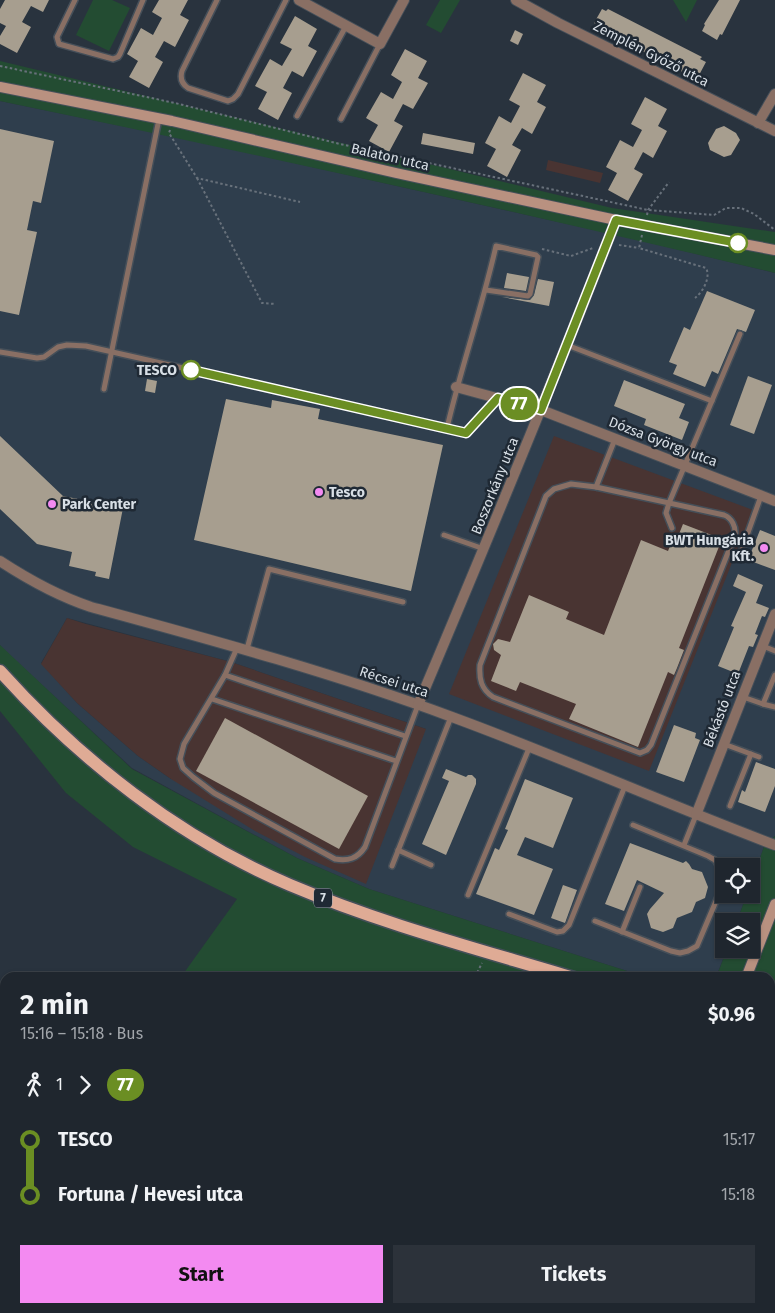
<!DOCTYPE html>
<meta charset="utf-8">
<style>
body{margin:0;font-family:"Fira Sans",sans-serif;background:#2c323a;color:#f1f3f6;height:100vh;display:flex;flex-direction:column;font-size:19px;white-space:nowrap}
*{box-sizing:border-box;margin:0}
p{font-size:16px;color:#a1a5aa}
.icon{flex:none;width:28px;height:28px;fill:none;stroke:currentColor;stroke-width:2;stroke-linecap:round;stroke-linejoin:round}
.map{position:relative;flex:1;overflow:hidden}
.sheet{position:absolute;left:0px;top:972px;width:775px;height:341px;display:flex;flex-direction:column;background:#1f262e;border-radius:15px 15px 0 0;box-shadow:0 1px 4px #0004,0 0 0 1px #3c434a}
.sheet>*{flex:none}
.badge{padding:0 10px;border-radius:16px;font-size:18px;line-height:32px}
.buttons{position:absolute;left:715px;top:858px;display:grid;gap:10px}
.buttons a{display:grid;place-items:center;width:45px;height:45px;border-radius:0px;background:#1f262e;box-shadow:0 1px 4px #0004,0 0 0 1px #3c434a;font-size:25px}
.map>.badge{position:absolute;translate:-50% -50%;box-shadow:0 0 0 2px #fff}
.legs{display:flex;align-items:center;gap:8px;height:55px;padding:0 20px;font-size:16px}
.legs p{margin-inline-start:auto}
.head{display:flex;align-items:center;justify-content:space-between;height:85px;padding:0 20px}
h1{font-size:28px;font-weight:700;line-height:38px}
.action{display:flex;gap:10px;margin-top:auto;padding:10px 20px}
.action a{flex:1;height:58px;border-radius:0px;background:#f38af1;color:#111;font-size:20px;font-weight:700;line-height:58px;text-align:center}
.action a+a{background:#2c323a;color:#f1f3f6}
ul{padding:0 20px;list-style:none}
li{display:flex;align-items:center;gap:18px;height:55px;font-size:19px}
li i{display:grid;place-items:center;width:8px;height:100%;margin:0 6px;background:currentColor}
li i::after{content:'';width:12px;height:12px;margin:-6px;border:4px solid;border-radius:50%;background:#1f262e}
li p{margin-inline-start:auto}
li:first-child i{background:linear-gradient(#0000 50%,currentColor 0)}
li:last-child i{background:linear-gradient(currentColor 50%,#0000 0)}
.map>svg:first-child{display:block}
.built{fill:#2f3e4d;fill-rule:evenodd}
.industrial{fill:#493432}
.green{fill:#234c32}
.building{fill:#a79e8f}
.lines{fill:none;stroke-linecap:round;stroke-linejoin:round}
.lane-casing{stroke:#454f59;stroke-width:8}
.street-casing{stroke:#454f59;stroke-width:12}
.secondary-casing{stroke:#454f59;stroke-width:12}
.primary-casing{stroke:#454f59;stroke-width:15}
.path{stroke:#68717b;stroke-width:2;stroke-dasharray:2.5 2.5;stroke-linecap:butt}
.lane{stroke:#896f64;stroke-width:5}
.street{stroke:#896f64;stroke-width:10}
.secondary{stroke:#b99180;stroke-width:10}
.primary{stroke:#dfab95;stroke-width:12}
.line-1-casing{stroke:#fff;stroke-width:11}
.line-1{stroke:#6b8e23;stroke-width:8}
.stop-1-dot{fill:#fff;stroke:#6b8e23;stroke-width:2.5}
.poi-dot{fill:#f38af1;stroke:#1f2934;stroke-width:2}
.labels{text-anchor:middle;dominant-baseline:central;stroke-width:5;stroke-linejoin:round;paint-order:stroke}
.shield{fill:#1f2934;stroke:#a0a8b1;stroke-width:1}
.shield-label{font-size:12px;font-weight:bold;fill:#d8dfe6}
.street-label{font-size:14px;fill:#d8dfe6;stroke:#1f2934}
.stop-label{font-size:14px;font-weight:bold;fill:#d8dfe6;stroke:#1f2934;text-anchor:end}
.poi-label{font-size:14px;font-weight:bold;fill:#d8dfe6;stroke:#1f2934;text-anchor:start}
</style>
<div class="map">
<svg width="775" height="1313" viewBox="0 0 775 1313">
<rect width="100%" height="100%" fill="#29333e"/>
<path class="built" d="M0 101 205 143 630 238 775 273V836L765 844 751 883V866H724V894H747L737 921H724V949H727L716 977H646L369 889 297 858 132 768 2 648 0 645ZM67 618 231 662 426 729 171 779 138 756 77 703 41 663Z"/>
<g class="industrial">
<polygon points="548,160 603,173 600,183 546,170"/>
<polygon points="554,436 753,510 649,771 449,694"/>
<polygon points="67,618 86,624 231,662 426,729 366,884 305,857 255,831 171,779 138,756 77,703 41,664"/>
</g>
<g class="green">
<polygon points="93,0 112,0 130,8 109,51 76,35"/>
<polygon points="440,0 460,0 441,33 426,25"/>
<polygon points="673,0 697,0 686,22"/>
<path d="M0 61 612 208 775 232V273C518 211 259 155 0 101Z"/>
<polygon points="0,645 132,769 297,858 369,889 646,977 181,977 237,899 133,847 66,793 0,711"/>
<polygon points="775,836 775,1084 770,1082 770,978 716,978 727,949 751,949 751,921 737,921 747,894 751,894 751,883 765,844"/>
<polygon points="5,1093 5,1309 132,1309 133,1313 0,1313 0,1095"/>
<polygon points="775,1153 775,1313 411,1313 420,1309 770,1309 770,1154"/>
</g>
<g class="building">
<polygon points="5,0 49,0 43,12 31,6 22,22 31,27 17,53 0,44 0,36 6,26 0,23 0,9"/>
<polygon points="159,0 188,0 180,15 189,20 175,47 164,41 155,57 163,62 149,88 129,77 138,61 127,54 141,28 153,35 162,18 152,12"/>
<polygon points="719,0 740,0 722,35 720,34 717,40 702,31 705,25 704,24"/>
<polygon points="602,9 606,11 608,9 702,57 700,59 706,62 698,77 693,75 692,77 598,28 599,26 594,23"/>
<polygon points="295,16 317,29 308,46 317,51 303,77 292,71 283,88 292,93 278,120 258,109 267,92 255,86 270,59 282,66 292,49 280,43"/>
<polygon points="515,30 523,34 518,45 510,41"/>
<polygon points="405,49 427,61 418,78 428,83 413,109 403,104 394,121 403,126 389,152 369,141 378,125 366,118 381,92 393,99 402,82 391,75"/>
<polygon points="523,73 546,85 537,102 546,107 532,134 522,128 512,145 521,150 507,177 487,166 496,149 485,143 499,116 511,123 520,106 509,100"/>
<polygon points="645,97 667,109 658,126 667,131 653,158 643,152 634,169 643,174 628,201 608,190 617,173 606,167 620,140 633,147 642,130 631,124"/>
<polygon points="724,126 736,133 740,140 731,155 724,157 710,150 708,143 716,129"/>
<polygon points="0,129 54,141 41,203 33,201 27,230 37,232 19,315 0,311"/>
<polygon points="423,133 475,143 473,154 421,144"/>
<polygon points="507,273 529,277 526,291 504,288"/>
<polygon points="538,279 554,282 549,306 502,297 530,300 534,295"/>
<polygon points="707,291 755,310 746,332 737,329 718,374 712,371 705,387 673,374 677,365 669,362 684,327 690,330"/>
<polygon points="748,376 772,385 754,434 730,425"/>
<polygon points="147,379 157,381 155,393 145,391"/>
<polygon points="624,380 685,404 679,418 689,422 682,440 644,425 646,419 614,406"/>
<polygon points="226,399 271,408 272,400 320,409 318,419 443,445 411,591 194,540"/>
<polygon points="0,436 63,496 123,508 109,579 95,576 96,572 69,566 72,552 37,544 0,509"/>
<polygon points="683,524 722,539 679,648 684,650 677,668 674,675 668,672 638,747 569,719 576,704 520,682 516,691 491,681 501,655 494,650 493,644 498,639 510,642 529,595 569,612 566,619 604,635 641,540 668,551 674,536 679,534"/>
<polygon points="760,530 775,536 775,570 748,560"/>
<polygon points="738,574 763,585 756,603 769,608 765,617 762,616 755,634 758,635 753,647 749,646 738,674 718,666 734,627 731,626 746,592 733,586"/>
<polygon points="225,718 368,796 339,849 196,771"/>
<polygon points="674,725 696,733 695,738 700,740 684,782 656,772"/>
<polygon points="756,762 775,769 775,786 765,812 738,802 742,790 745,792"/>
<polygon points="446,769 466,777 468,775 472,775 476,779 476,784 446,855 422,844 449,781 442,778"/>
<polygon points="525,779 573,798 553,848 525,837 517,855 553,869 534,915 476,894 495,848 499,850 508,830 505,829"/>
<polygon points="630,843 683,863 686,861 689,864 692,869 702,872 708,887 705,898 696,902 692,912 677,918 673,928 663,932 651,928 647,914 650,909 664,893 637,880 624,911 605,904"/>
<polygon points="563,885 577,890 565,923 551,918"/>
</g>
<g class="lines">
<g class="lane-casing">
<g id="lane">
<polyline points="75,0 57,37 59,44 113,59 118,57 120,54 143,0"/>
<path d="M217 0 182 71C180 78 182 84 188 88L228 101 233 99 238 94 286 0"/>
<polyline points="297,116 346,26"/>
<polyline points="341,119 380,44"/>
<polyline points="567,345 712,401"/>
<path d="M0 352 37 358 44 357 58 347 67 345 86 346 447 428C461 367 482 308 496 246L536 255 538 257 530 294 528 296 486 290"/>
<polyline points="104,389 159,119"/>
<polyline points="447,428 466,433 498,399"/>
<path d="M571 484 596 487 724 515C732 518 736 527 735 535L651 745 647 750 640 753 493 697C481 689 479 679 480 665L546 496 554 489Z"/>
<polyline points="596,487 615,439"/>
<polyline points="672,528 666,513 669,503 740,334"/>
<polyline points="444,535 484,549"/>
<polyline points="740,555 761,496"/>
<polyline points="763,646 775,651"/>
<path d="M237 648 225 675 184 744 180 759 183 768 193 777 214 793 335 859C348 861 357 859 365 847L418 705"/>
<polyline points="247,649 269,569 403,602"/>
<polyline points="225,675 405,736"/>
<polyline points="743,697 763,704 775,675"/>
<polyline points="212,699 396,761"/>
<polyline points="763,704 775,707"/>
<polyline points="724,744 759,757"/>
<polyline points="730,806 751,754"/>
<polyline points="684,845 696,815"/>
<polyline points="398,850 431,865"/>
<polyline points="392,866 451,717"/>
<polyline points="468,895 530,746"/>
<polyline points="509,914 557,932 563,931 569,925 625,786"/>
<polyline points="595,921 671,951 680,953 688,951 697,946 722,887 723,874 715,860 708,856 633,825"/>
<polyline points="622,932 640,887"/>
</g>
</g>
<g class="street-casing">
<g id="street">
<polyline points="299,0 380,44 404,0"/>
<polyline points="516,0 558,23 775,131"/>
<polyline points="758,123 775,94"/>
<polyline points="456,387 541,410 775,501"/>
<path d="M0 561C29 580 58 596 91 607 212 640 334 673 452 717 561 757 666 804 775 845"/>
<path d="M418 705C486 544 553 382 616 220"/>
<polyline points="696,815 775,614"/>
<polyline points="529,1313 537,1309"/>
</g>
</g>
<g class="secondary-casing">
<g id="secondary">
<polyline points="0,87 172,121 396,173 616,220 775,250"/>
<polyline points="746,978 775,904"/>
</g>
</g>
<g class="primary-casing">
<g id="primary">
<path d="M0 671C80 760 179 838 290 885 382 924 478 949 574 978"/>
<polyline points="770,1042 775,1045"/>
</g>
</g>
<g class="path">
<polyline points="0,66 175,103 340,144 648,210 714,215 726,208 741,208 754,214 775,230"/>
<polyline points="170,130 169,133 197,178 300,202"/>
<polyline points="197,178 262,303 276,304"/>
<polyline points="647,215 648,210 669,182"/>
<path d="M642 235 639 248 706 268C711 277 703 292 695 298"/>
<polyline points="619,245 639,248"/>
<polyline points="542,249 571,256 593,248"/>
<polyline points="311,978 315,978"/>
<polyline points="469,978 477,973 482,963"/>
<polyline points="0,1017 5,1017"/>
</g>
<use href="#lane" class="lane"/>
<use href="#street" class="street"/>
<use href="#secondary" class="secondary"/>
<use href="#primary" class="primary"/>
</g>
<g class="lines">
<g class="line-1-casing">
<polyline id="line-1" points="191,370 466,433 498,398 541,410 616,220 738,243"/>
</g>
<use href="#line-1" class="line-1"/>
</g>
<g class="stop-1-dot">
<circle cx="738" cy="243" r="9"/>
<circle cx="191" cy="370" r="9"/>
</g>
<g class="poi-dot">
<circle cx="319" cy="492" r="5"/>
<circle cx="52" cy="504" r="5"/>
<circle cx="764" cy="548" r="5"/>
</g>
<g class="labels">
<rect class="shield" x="314" y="888.5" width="18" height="19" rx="4"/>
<g class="shield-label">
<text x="323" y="898">7</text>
</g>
<g class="street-label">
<text transform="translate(651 54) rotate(27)">Zemplén Győző utca</text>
<text transform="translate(390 157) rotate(13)">Balaton utca</text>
<text transform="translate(663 442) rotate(21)">Dózsa György utca</text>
<text transform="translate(495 486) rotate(-68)">Boszorkány utca</text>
<text transform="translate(394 682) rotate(18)">Récsei utca</text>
<text transform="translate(722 709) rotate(-69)">Békástó utca</text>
</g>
<g class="stop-label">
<text x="177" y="370">TESCO</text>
</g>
<g class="poi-label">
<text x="329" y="492">Tesco</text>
<text x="62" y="504">Park Center</text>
<text x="754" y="540" text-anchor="end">BWT Hungária<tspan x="754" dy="16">Kft.</tspan></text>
</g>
</g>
</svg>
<div class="buttons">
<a><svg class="icon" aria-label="locate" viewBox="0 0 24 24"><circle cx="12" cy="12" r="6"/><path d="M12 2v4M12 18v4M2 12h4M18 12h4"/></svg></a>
<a><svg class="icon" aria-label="layers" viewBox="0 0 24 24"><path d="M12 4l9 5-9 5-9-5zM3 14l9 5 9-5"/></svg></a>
</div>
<b class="badge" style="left:519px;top:404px;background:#6b8e23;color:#fff">77</b>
<section class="sheet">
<div class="head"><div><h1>2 min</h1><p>15:16 – 15:18 · Bus</p></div><b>$0.96</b></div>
<div class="legs"><svg class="icon" aria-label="walk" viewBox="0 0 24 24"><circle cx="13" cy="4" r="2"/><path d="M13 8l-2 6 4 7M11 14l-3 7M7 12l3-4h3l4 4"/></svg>1<svg class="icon" aria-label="forward" viewBox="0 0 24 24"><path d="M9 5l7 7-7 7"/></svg><b class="badge" style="background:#6b8e23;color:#fff">77</b></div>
<ul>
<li><i style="color:#6b8e23"></i><b>TESCO</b><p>15:17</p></li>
<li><i style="color:#6b8e23"></i><b>Fortuna / Hevesi utca</b><p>15:18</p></li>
</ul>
<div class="action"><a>Start</a><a>Tickets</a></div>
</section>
</div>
